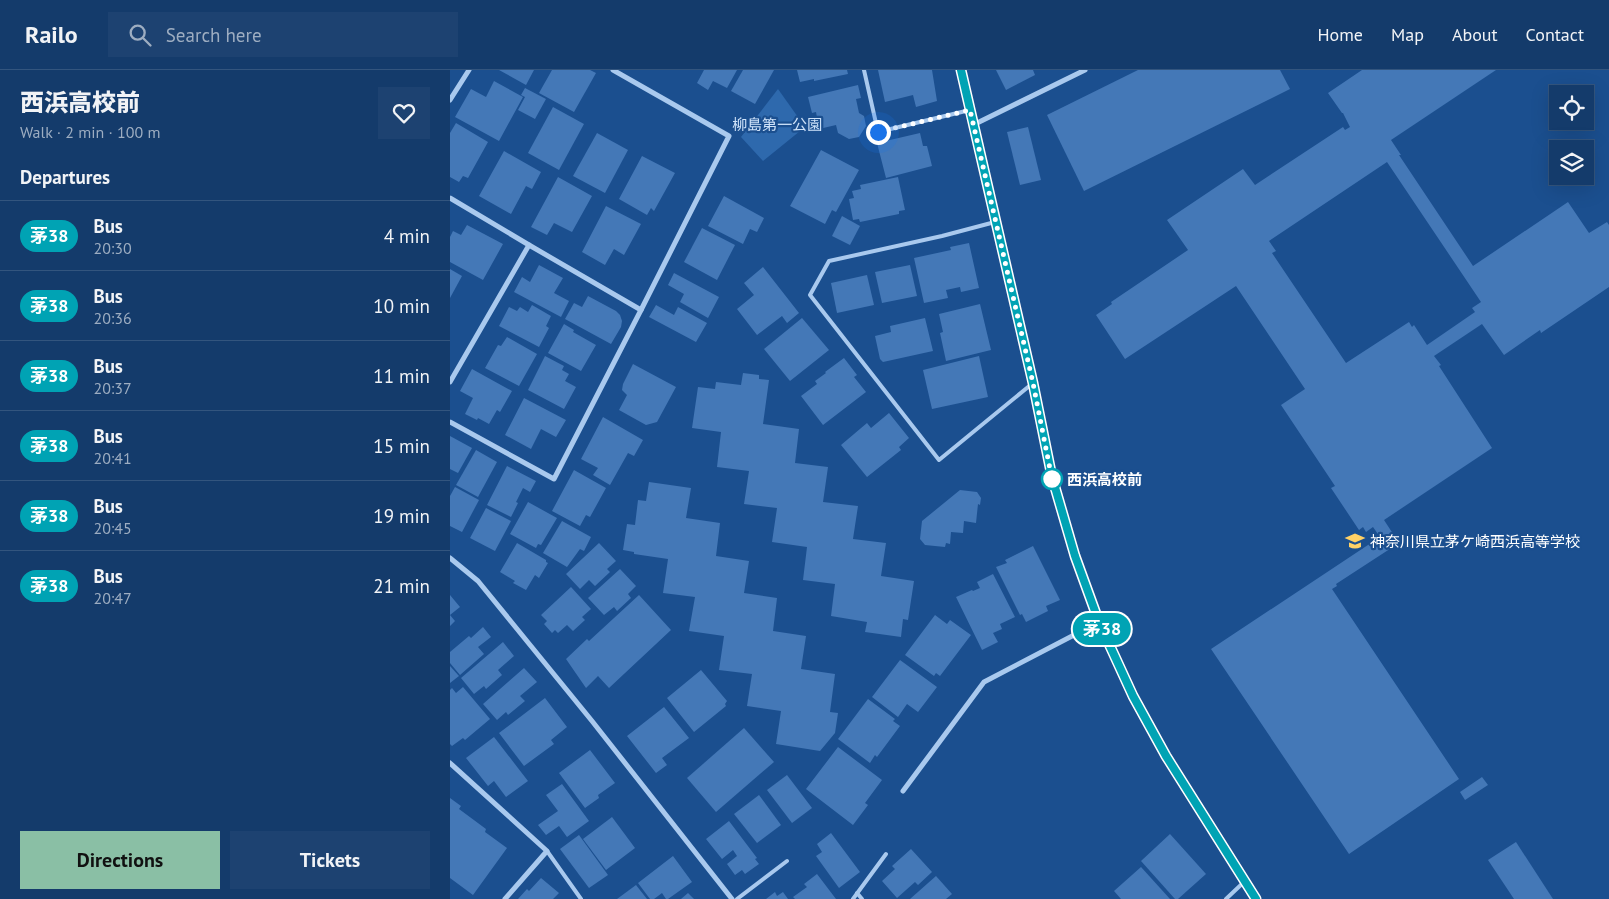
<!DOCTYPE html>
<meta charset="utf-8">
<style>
body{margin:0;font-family:"PT Sans","Noto Sans JP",sans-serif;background:#1d4271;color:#f1f3f6;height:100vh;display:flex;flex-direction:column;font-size:19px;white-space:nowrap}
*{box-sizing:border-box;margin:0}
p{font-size:16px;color:#9dadc1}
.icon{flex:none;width:28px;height:28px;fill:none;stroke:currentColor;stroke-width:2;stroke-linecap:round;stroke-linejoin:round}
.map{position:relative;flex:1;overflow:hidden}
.sheet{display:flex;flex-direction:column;background:#143b6b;width:450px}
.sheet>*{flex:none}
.badge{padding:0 10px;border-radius:16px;font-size:18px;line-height:32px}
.tools{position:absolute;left:1099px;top:15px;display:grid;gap:10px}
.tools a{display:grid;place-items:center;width:45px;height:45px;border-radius:0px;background:#143b6b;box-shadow:0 5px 20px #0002,0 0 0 1px #33557e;font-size:25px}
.you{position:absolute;width:25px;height:25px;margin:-12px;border:4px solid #fff;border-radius:50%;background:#1a73e8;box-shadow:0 0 0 8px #1a73e833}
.map>.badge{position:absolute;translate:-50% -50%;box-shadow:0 0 0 2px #fff}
h2{padding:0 20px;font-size:19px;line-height:45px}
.round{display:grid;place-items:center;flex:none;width:52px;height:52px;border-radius:0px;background:#1d4271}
.overview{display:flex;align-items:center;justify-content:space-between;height:85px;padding:0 20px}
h1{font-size:24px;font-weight:800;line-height:38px}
.action{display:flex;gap:10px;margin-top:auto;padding:10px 20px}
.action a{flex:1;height:58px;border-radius:0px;background:#8abfa5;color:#111;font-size:20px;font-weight:800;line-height:58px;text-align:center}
.action a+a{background:#1d4271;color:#f1f3f6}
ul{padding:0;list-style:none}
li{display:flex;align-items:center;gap:15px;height:70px;padding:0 20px;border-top:1px solid #33557e}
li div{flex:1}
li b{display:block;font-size:19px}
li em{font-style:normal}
li .badge{min-width:55px;font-weight:700;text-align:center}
header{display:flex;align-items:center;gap:30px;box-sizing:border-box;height:70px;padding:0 25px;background:#143b6b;border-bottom:1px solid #33557e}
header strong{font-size:24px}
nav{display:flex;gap:28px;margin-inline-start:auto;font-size:18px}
.search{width:350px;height:45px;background:#1d4271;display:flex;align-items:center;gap:12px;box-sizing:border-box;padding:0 18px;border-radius:0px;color:#9dadc1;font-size:19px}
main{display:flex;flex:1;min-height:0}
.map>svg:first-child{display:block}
.green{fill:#2e69ad}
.building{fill:#4478b7;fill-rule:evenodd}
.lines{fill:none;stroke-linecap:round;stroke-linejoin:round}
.service{stroke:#a9c9ee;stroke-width:4}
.minor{stroke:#a9c9ee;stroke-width:5}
.tertiary{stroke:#a9c9ee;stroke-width:9}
.line-casing{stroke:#fff;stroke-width:11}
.line{stroke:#00a3b4;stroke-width:8}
.walk{stroke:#fff;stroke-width:5;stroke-dasharray:0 9}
.stop-dot{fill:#fff;stroke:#00a3b4;stroke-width:2.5}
.labels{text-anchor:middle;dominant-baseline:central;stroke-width:4.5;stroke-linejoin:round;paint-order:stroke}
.park-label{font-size:15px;fill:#cfe3fa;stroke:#1b4f8f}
.stop-label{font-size:15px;font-weight:bold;fill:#fff;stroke:#1b4f8f;text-anchor:start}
.poi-label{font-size:15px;fill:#fff;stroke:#1b4f8f;text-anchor:start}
</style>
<header>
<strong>Railo</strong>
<div class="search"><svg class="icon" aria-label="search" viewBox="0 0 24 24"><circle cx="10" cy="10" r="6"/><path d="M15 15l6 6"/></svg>Search here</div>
<nav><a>Home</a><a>Map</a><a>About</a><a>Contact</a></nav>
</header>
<main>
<section class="sheet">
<div class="overview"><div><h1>西浜高校前</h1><p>Walk · 2 min · 100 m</p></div><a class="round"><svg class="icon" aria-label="heart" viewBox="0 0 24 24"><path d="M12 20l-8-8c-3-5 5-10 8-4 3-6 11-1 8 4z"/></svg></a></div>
<h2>Departures</h2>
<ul>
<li><span class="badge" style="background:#00a3b4;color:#fff">茅38</span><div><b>Bus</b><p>20:30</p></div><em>4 min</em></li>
<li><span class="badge" style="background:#00a3b4;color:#fff">茅38</span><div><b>Bus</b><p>20:36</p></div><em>10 min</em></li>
<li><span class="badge" style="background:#00a3b4;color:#fff">茅38</span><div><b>Bus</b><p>20:37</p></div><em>11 min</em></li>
<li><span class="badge" style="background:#00a3b4;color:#fff">茅38</span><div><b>Bus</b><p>20:41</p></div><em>15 min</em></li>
<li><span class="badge" style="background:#00a3b4;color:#fff">茅38</span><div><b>Bus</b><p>20:45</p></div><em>19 min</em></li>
<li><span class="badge" style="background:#00a3b4;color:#fff">茅38</span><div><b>Bus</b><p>20:47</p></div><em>21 min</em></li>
</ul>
<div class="action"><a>Directions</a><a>Tickets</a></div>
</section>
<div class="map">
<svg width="1159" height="829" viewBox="0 0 1159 829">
<rect width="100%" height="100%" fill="#1b4f8f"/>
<polygon class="green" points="328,19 355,57 313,91 291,67"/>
<g class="building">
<polygon points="49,0 84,0 76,15"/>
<polygon points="102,0 140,0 146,3 124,42 89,23"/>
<polygon points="254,0 287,0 277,18 263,11 258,20 247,13"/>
<polygon points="293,0 324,0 305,34 281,21"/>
<polygon points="347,0 397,0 398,4 364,11 364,9 350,12"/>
<polygon points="428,0 482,0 487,31 466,37 463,25 435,32"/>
<polygon points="546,0 583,0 585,5 556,20"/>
<polygon points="688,0 830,0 840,19 634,121 597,45"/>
<path d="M912 0H1046L941 70 951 85H949L1023 196 1118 132 1139 163 1157 152 1159 155V217L1091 263 1090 260 1054 285 1032 254 984 286 991 295 989 296 1042 378 934 450 949 473 886 514 887 516 882 519 1009 709 899 784 761 579 930 467 923 457 916 462 913 457 909 460 881 418 885 416 831 335 855 319 786 216 675 289 646 245 662 234 661 232 738 180 717 150 793 99 805 115 893 57 895 60 900 57 893 43H892L878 23ZM937 92 1031 232 1022 238 1025 242 977 275 964 255 962 257 959 252 896 293 822 183 826 181 819 171Z"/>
<polygon points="44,11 73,27 49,71 5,47 21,19 36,27"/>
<polygon points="408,15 411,28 406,29 409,43 414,46 416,56 409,67 399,69 388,63 386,55 369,59 366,42 362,43 358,27"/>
<polygon points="75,18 96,29 85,49 68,40 75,27 71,25"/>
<polygon points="103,37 134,54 109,100 78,83"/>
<polygon points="6,53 38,72 18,108 13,106 9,112 0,107 0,63"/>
<polygon points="578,57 591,110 570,115 557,62"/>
<polygon points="147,63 178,80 155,123 123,106"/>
<polygon points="470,63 473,76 477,76 482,96 436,108 427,73"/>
<polygon points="371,80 409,100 386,142 382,140 375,154 340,136"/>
<polygon points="54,81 91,102 82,119 76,116 61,144 29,126"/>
<polygon points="192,86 225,103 204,141 201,138 197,145 169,129"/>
<polygon points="108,107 142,126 122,162 104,153 97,165 81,157"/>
<polygon points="448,107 455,140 449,141 449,144 410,152 409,149 403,150 399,129 404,128 402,121 411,119 410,115"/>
<polygon points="274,126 314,148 307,162 300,159 293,174 258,156"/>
<polygon points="156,136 191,154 174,185 164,179 155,195 132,182"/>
<polygon points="392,146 410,156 400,175 382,166"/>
<polygon points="17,155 53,174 33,210 0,192 0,167 3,161 11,165"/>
<polygon points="252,158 285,175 267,210 234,192"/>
<polygon points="519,173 529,218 511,222 510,217 496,220 498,228 474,233 464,188 501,180 500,177"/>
<polygon points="89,195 113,208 104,223 119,231 111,247 64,222 72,207 80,212"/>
<polygon points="460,195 467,226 432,233 425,202"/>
<polygon points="313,197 349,243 337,253 332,246 307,265 287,239 304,225 294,213"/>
<polygon points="0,199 12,206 0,228"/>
<polygon points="224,203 269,227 258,248 230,232 234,224 218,215"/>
<polygon points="417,205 424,235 387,243 381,213"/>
<polygon points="138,226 166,241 170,245 172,251 171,257 161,274 115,249 124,233 132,237"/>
<polygon points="530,234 541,280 496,291 490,263 493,262 489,244"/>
<polygon points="82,235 101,246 96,256 99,258 89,277 49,256 59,237 67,241 70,237 78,242"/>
<polygon points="206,235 224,245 228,237 257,253 246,272 199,247"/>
<polygon points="352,248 379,280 340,311 314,279"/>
<polygon points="475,248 483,281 433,292 430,289 425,266 441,262 440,256"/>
<polygon points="114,254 124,260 123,262 146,275 131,301 98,283"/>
<polygon points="57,267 87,284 69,316 35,298 48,275 51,276"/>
<polygon points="95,286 114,296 112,300 119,304 115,311 126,317 114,339 78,320"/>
<polygon points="529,286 538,327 482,339 473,300"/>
<polygon points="394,288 407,305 404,307 416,322 373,355 351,326 367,314 365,311 376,303 375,302"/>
<polygon points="183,294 226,317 207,352 196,355 169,340 177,325 172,320 173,314"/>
<polygon points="22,299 62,321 50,342 47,340 39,354 28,348 27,350 15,344 23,328 10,321"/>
<polygon points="293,303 309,305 309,309 319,310 313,354 349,359 345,393 378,397 373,432 408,436 403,469 436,473 431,506 464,511 458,550 453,549 451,567 415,562 417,552 381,546 385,514 353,510 357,477 322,472 327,438 294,434 299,401 267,397 271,362 242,358 248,317 265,319 266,312 291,315"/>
<polygon points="74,328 116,350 106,367 91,359 81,379 55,365"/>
<polygon points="439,343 459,368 449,377 451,380 417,407 391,375 417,353 421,358"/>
<polygon points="153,347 193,370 184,386 178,383 160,415 143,405 148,398 131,389"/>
<polygon points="0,366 22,378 8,403 0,399"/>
<polygon points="26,380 47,392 28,427 6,415"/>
<polygon points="57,396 86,411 80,422 73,418 66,432 68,433 61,447 37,435"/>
<polygon points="124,400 156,418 140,447 136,445 130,456 102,441"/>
<polygon points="199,412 241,418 236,448 270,453 266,486 299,491 294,523 327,528 323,561 356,566 351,599 385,604 380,642 388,643 385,663 370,681 326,674 331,641 297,636 302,604 269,600 274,566 239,561 245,527 213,523 218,489 184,484 184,482 173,480 177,454 185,455 188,430 196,431"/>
<polygon points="5,417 29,430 12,462 0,456 0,426"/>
<polygon points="510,420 527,422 531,428 530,435 528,434 526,453 514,451 513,463 501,462 500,474 496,473 495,477 475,475 470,469 472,451"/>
<polygon points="78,432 107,448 91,475 88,474 86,478 60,464"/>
<polygon points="36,438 61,451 45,481 20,468"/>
<polygon points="112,451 141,467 134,481 130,479 117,497 93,483"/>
<polygon points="67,473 96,490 96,492 98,493 89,508 85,505 76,520 63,513 65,511 50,502"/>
<polygon points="149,473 166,491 157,499 160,502 145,516 139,510 130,519 116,504"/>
<polygon points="583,476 610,530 596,536 598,541 576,552 572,544 570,545 546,497 557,493 555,490"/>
<polygon points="170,499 186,516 178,524 181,528 167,541 164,537 154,545 138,528"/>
<polygon points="543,504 565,547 550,554 552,559 543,563 548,572 532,580 506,527 522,520 523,521 530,518 527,512"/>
<polygon points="121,517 141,539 132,547 135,550 123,561 117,555 108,563 105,560 102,563 94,554 97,551 91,545"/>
<polygon points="0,525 10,537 0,545 5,551 0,556"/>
<polygon points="189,525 221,560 159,618 148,606 136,618 116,589 137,569 139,571"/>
<polygon points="485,545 497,554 500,550 521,565 490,606 486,603 484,606 455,585"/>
<polygon points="33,557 41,567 28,577 34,584 10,605 0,593 0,582 19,566 21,568"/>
<polygon points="53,572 64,586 48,600 52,605 36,619 34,616 24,624 11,608"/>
<polygon points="450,590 487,617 468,642 457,634 448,647 422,627"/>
<polygon points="0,596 9,606 0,613"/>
<polygon points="74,598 87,612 70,626 75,631 58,645 56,642 47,650 33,634"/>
<polygon points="251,600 277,631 275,634 276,636 244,662 217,628"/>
<polygon points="13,617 40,649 15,670 13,668 2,676 0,674 0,620 2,618 6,623"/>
<polygon points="95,628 117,657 101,670 104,674 74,696 49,663"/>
<polygon points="418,629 445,649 443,651 450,656 427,687 425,685 420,693 388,669"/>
<polygon points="214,637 239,668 212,688 217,695 206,703 177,666"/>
<polygon points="294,658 324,692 266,742 237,708"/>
<polygon points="44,667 78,711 56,727 44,711 38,716 16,688"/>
<polygon points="388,677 432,710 415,733 418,735 403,755 356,719"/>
<polygon points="140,680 165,713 148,725 149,728 135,738 109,703"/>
<polygon points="337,705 362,738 342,753 317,720"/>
<polygon points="1032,707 1038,715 1015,730 1010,722"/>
<polygon points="112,714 139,751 117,767 109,756 96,765 88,755 108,741 96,725"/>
<polygon points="309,725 331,755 307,773 284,744"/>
<polygon points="0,728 11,736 9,739 36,759 35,762 57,778 23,825 0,808"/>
<polygon points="162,747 185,778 156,800 133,769"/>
<polygon points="279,751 307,788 305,789 309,794 295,804 292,800 285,805 277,794 287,786 283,780 272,789 256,769"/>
<polygon points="381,763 410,802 389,818 366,786 372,782 367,774"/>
<polygon points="720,764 756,804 728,829 725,829 691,791"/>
<polygon points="129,765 158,805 139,818 110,779"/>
<polygon points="1066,772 1103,829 1064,829 1038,790"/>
<polygon points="461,779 482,802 468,815 465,812 447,828 432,811 445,799 442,796"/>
<polygon points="223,786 242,812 218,829 216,829 212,823 204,829 200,829 188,813"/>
<polygon points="691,797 720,829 671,829 664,821"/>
<polygon points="367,804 386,829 345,829 343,827 357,817 354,814"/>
<polygon points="486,806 502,824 496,829 460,829"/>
<polygon points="91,808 109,823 103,829 68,829 77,819 79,821"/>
<polygon points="186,815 197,829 167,829"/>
<polygon points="325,822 327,826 333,822 338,829 316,829"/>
<polygon points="238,823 244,829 231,829"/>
</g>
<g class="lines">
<g class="service">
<polyline points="414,0 428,62 520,40"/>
<polyline points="545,152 492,166 379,191 360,225 489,390 583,313"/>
<polyline points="97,781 131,829"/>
<polyline points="407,823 412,829"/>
<polyline points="287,829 337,791"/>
<polyline points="403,829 436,784"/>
<polyline points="776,829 794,812"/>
</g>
<g class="minor">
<polyline points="0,30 19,0"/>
<polyline points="523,55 635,0"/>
<polyline points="0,128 79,175 0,312"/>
<polyline points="79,175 191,240 279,66 163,0"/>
<polyline points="0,352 104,409 191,240"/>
<polyline points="0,488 28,511 142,651 282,829"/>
<polyline points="0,693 97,781 55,829"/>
<polyline points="453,721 534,612 649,552"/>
</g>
<polyline class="tertiary" points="511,0 583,313 602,407 625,486 649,552 683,627 716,686 806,829"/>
</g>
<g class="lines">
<g class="line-casing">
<polyline id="line" points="511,0 583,313 602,407 625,486 649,552 683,626 716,686 806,829"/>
</g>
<use href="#line" class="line"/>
<polyline class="walk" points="428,62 520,40 583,313 602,409"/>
</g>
<defs>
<g id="school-bare" transform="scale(1.5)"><path d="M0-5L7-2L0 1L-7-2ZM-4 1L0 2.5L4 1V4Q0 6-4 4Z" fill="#ffd166" stroke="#1b4f8f" stroke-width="2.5" paint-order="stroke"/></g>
</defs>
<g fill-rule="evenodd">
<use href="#school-bare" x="905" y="471"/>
</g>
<circle class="stop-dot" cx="602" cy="409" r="10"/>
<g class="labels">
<g class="park-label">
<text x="327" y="54">柳島第一公園</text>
</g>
<g class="stop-label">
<text x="617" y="409">西浜高校前</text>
</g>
<g class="poi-label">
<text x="920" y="471">神奈川県立茅ケ崎西浜高等学校</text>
</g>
</g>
</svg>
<div class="tools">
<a><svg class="icon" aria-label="locate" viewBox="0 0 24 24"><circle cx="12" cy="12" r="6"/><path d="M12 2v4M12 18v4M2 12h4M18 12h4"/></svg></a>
<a><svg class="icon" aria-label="layers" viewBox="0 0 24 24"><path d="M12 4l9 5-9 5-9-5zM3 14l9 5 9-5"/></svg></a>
</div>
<div class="you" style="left:428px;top:62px"></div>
<b class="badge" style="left:652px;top:559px;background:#00a3b4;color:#fff">茅38</b>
</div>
</main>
